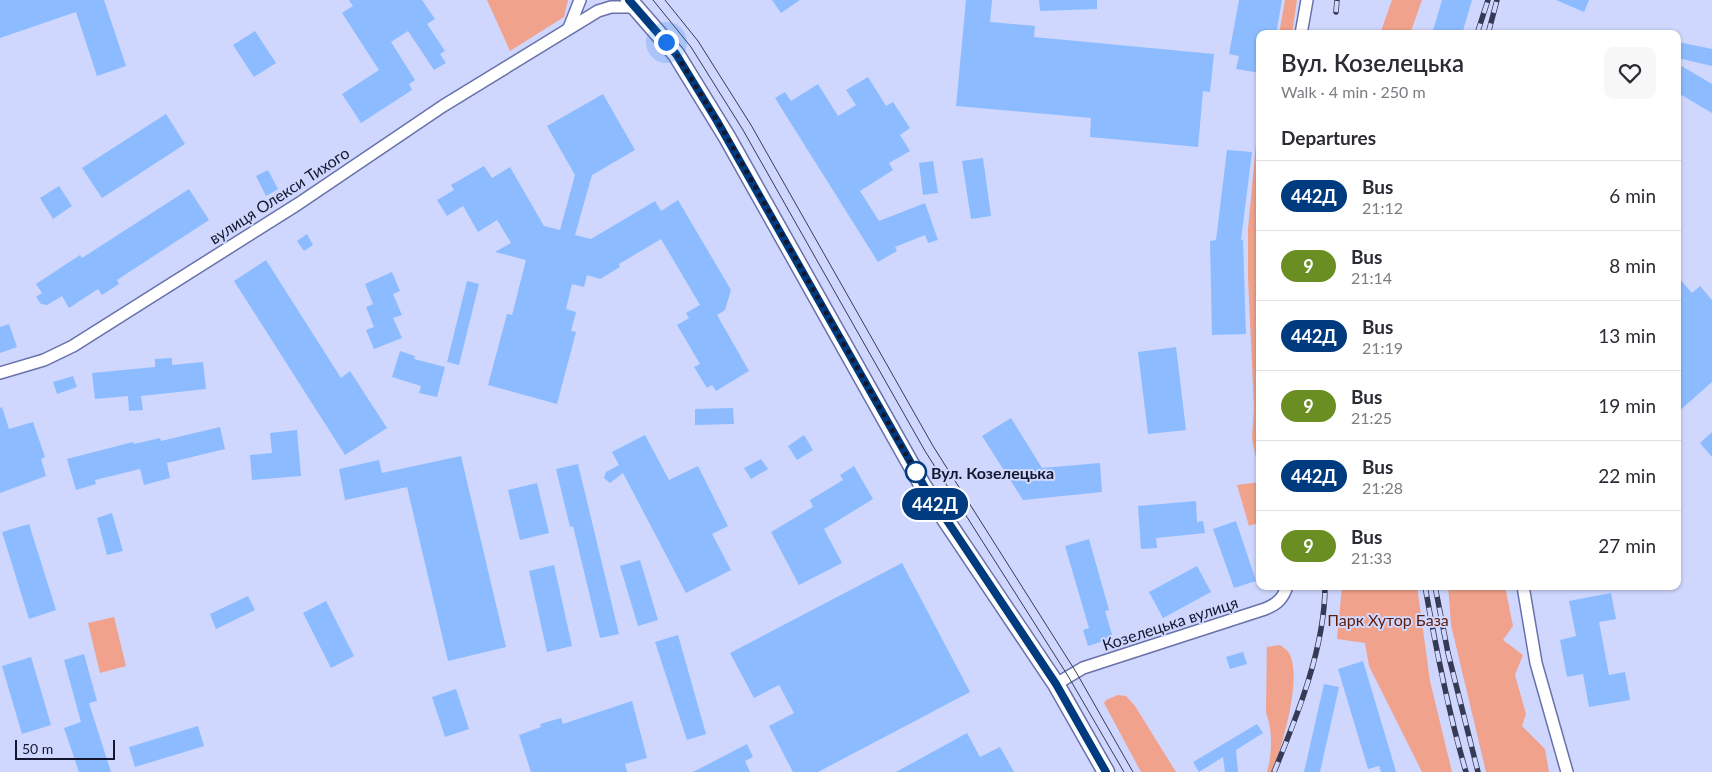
<!DOCTYPE html>
<meta charset="utf-8">
<style>
body{margin:0;font-family:Lato,sans-serif;background:#f7f7f7;color:#2b2b33;height:100vh;display:flex;flex-direction:column;font-size:19px;white-space:nowrap}
*{box-sizing:border-box;margin:0}
p{font-size:16px;color:#7c7c81}
.icon{flex:none;width:28px;height:28px;fill:none;stroke:currentColor;stroke-width:2;stroke-linecap:round;stroke-linejoin:round}
.map{position:relative;flex:1;overflow:hidden}
.details{position:absolute;left:1256px;top:30px;width:425px;height:560px;display:flex;flex-direction:column;background:#fff;border-radius:10px;box-shadow:0 1px 4px #0004}
.details>*{flex:none}
.badge{padding:0 10px;border-radius:16px;font-size:18px;line-height:32px}
.scale{position:absolute;left:15px;bottom:12px;width:100px;box-sizing:border-box;padding-left:5px;border:2px solid #14172e;border-top:0;font-size:14px;line-height:18px;white-space:nowrap;color:#14172e;-webkit-text-stroke:4px #cfd7fe;paint-order:stroke}
.you{position:absolute;width:25px;height:25px;margin:-12px;border:4px solid #fff;border-radius:50%;background:#1a73e8;box-shadow:0 0 0 8px #1a73e833}
.map>.badge{position:absolute;translate:-50% -50%;box-shadow:0 0 0 2px #fff}
h2{padding:0 25px;font-size:19px;line-height:45px}
.round{display:grid;place-items:center;flex:none;width:52px;height:52px;border-radius:10px;background:#f7f7f7}
.summary{display:flex;align-items:center;justify-content:space-between;height:85px;padding:0 25px}
h1{font-size:24px;font-weight:600;line-height:38px}
ul{padding:0;list-style:none}
li{display:flex;align-items:center;gap:15px;height:70px;padding:0 25px;border-top:1px solid #e1e1e2}
li div{flex:1}
li b{display:block;font-size:19px}
li em{font-style:normal}
li .badge{min-width:55px;font-weight:700;text-align:center}
.map>svg:first-child{display:block}
.green{fill:#f0a28c}
.building{fill:#8cbcff}
.lines{fill:none;stroke-linecap:round;stroke-linejoin:round}
.minor-casing{stroke:#6871ab;stroke-width:14}
.secondary-casing{stroke:#6871ab;stroke-width:19}
.minor{stroke:#fff;stroke-width:11}
.secondary{stroke:#fff;stroke-width:16}
.tram{stroke:#363a54;stroke-width:1}
.rail-casing{stroke:#363a54;stroke-width:5.5}
.rail{stroke:#cfd7fe;stroke-width:4;stroke-dasharray:11;stroke-linecap:butt}
.line-casing{stroke:#fff;stroke-width:11}
.line{stroke:#003b80;stroke-width:8}
.walk{stroke:#14172e;stroke-width:5;stroke-dasharray:0 9}
.stop-dot{fill:#fff;stroke:#003b80;stroke-width:2.5}
.labels{text-anchor:middle;dominant-baseline:central;stroke-width:4;stroke-linejoin:round;paint-order:stroke}
.street-label{font-size:16px;fill:#14172e;stroke:#cfd7fe}
.stop-label{font-size:16px;font-weight:bold;fill:#14172e;stroke:#cfd7fe;text-anchor:start}
.park-label{font-size:16px;fill:#5d1c08;stroke:#cfd7fe}
</style>
<div class="map">
<svg width="1712" height="772" viewBox="0 0 1712 772">
<rect width="100%" height="100%" fill="#cfd7fe"/>
<g class="green">
<polygon points="487,0 568,0 564,17 510,51"/>
<polygon points="1285,0 1297,0 1292,34 1279,34"/>
<polygon points="1392,0 1422,0 1410,34 1380,34"/>
<polygon points="1260,126 1260,477 1252,439 1254,407 1248,279 1248,229 1256,144"/>
<polygon points="1260,482 1260,522 1249,526 1237,485"/>
<polygon points="1342,586 1417,586 1430,681 1452,772 1422,772 1369,666 1365,643 1337,639"/>
<polygon points="1448,586 1505,586 1513,626 1503,640 1523,655 1515,675 1526,714 1522,726 1545,749 1549,772 1486,772 1451,625"/>
<polygon points="114,617 126,666 100,673 88,623"/>
<path d="M1267 632V647L1280 645C1283 647 1287 650 1289 653 1303 677 1282 747 1272 772H1267C1272 755 1273 730 1266 713Z"/>
<polygon points="1118,695 1126,696 1135,706 1176,772 1141,772 1104,703 1106,700"/>
</g>
<g class="building">
<polygon points="0,0 104,0 126,66 97,76 76,12 0,38"/>
<polygon points="349,0 422,0 435,19 427,24 445,51 440,54 446,63 434,70 408,31 391,42 415,80 409,84 412,90 361,123 342,94 379,70 342,13 353,6"/>
<polygon points="772,0 800,0 781,13"/>
<polygon points="966,0 992,0 990,22 1035,26 1034,37 1214,54 1210,92 1203,91 1198,147 1090,137 1091,118 956,106"/>
<polygon points="1039,0 1097,0 1097,9 1040,11"/>
<polygon points="1239,0 1282,0 1276,34 1260,34 1260,73 1236,69 1239,56 1229,54"/>
<polygon points="1442,0 1472,0 1462,34 1432,34"/>
<polygon points="1556,0 1589,0 1584,12"/>
<polygon points="255,31 276,63 254,77 233,45"/>
<polygon points="1678,42 1712,49 1712,66 1678,58"/>
<polygon points="1678,64 1712,84 1712,113 1678,93"/>
<polygon points="868,77 886,106 893,102 910,128 900,135 910,151 889,163 893,170 860,191 879,221 925,203 938,240 928,243 925,235 895,247 897,251 878,262 775,98 785,92 791,101 818,84 838,116 856,105 846,90"/>
<polygon points="603,94 635,150 592,175 575,235 591,239 655,201 661,211 678,200 731,290 725,310 717,315 749,371 716,391 712,385 707,388 694,367 700,364 677,325 689,318 686,313 700,305 661,239 619,264 620,267 600,279 587,275 584,287 572,284 566,309 576,312 571,331 576,332 557,404 488,385 507,314 512,315 526,260 495,252 511,243 497,220 478,232 463,206 447,216 437,200 454,190 451,185 484,166 492,178 510,167 544,226 560,230 575,175 547,126"/>
<polygon points="166,114 185,144 102,198 82,168"/>
<polygon points="1227,150 1252,152 1241,240 1243,240 1246,334 1212,335 1210,241 1216,240"/>
<polygon points="983,158 991,216 971,219 962,161"/>
<polygon points="933,161 938,193 923,195 919,163"/>
<polygon points="268,170 278,189 266,196 256,176"/>
<polygon points="59,186 72,206 53,219 40,198"/>
<polygon points="189,189 209,220 117,280 119,284 102,295 98,289 69,308 62,296 47,305 41,304 36,297 42,293 36,284 80,255 82,258"/>
<polygon points="307,234 313,245 304,251 297,241"/>
<polygon points="266,260 341,378 350,371 387,428 345,455 234,281"/>
<polygon points="392,272 400,291 393,294 402,315 393,318 402,338 374,349 366,330 374,327 366,307 373,304 365,284"/>
<polygon points="1678,277 1692,293 1700,286 1712,300 1712,382 1678,412"/>
<polygon points="467,281 479,284 459,365 447,362"/>
<polygon points="9,324 17,347 0,353 0,327"/>
<polygon points="1176,347 1186,430 1148,434 1138,352"/>
<polygon points="400,351 415,356 414,359 445,367 437,397 419,393 421,386 392,377"/>
<polygon points="172,358 172,365 203,362 206,389 141,396 143,410 129,411 128,396 95,399 92,373 155,367 155,359"/>
<polygon points="73,376 77,387 57,394 53,382"/>
<polygon points="2,407 9,429 33,422 45,457 41,459 46,476 0,493 0,408"/>
<polygon points="733,408 734,424 695,425 695,409"/>
<polygon points="1011,418 1042,468 1100,463 1102,492 1023,500 982,436"/>
<polygon points="220,427 225,449 167,463 170,478 144,485 140,469 95,480 96,484 76,490 67,459 133,442 134,444 160,438 161,441"/>
<polygon points="297,430 301,476 252,480 250,455 272,453 270,433"/>
<polygon points="1712,432 1712,457 1700,443"/>
<polygon points="645,435 669,480 698,466 728,526 712,534 731,570 686,593 623,473 610,483 604,478 606,472 619,465 612,452"/>
<polygon points="804,435 813,450 797,460 788,446"/>
<polygon points="461,456 506,647 448,661 407,487 345,500 339,469 379,460 382,473"/>
<polygon points="761,459 768,469 751,479 744,468"/>
<polygon points="578,464 619,634 600,638 573,526 570,527 556,469"/>
<polygon points="854,466 873,499 824,529 842,563 799,585 771,532 813,507 810,500 843,480 840,475"/>
<polygon points="537,483 549,533 520,540 508,490"/>
<polygon points="1196,501 1197,522 1203,521 1205,533 1156,538 1157,548 1141,549 1138,506"/>
<polygon points="112,513 123,551 107,555 97,518"/>
<polygon points="1236,521 1256,581 1234,588 1213,529"/>
<polygon points="29,524 56,610 29,619 2,532"/>
<polygon points="1089,539 1109,610 1105,611 1113,638 1088,646 1083,630 1089,628 1065,546"/>
<polygon points="640,560 658,620 638,626 620,566"/>
<polygon points="902,563 970,692 818,772 793,772 769,726 794,713 779,685 754,698 730,653"/>
<polygon points="554,565 572,646 547,652 529,571"/>
<polygon points="1197,566 1211,592 1163,618 1149,592"/>
<polygon points="1611,593 1616,619 1599,622 1609,675 1625,672 1630,700 1589,707 1583,674 1567,677 1560,640 1576,636 1569,601"/>
<polygon points="248,596 255,610 216,629 210,614"/>
<polygon points="326,601 354,656 331,668 303,613"/>
<polygon points="678,635 706,734 687,740 655,642"/>
<polygon points="1243,652 1247,664 1230,669 1226,657"/>
<polygon points="84,654 97,701 89,703 111,772 79,772 64,728 81,722 64,660"/>
<polygon points="31,657 51,725 22,734 2,666"/>
<polygon points="1363,661 1392,758 1396,772 1381,772 1379,766 1368,769 1338,669"/>
<polygon points="1324,684 1339,687 1320,772 1304,772"/>
<polygon points="456,689 469,729 445,737 432,697"/>
<polygon points="632,701 647,758 625,764 627,772 531,772 519,735 541,727 540,724 561,718 563,724"/>
<polygon points="1257,724 1263,733 1236,750 1238,772 1225,772 1223,757 1199,772 1193,762"/>
<polygon points="198,726 204,746 135,767 129,747"/>
<polygon points="967,733 980,757 1000,747 1014,772 896,772"/>
<polygon points="747,744 753,757 745,761 750,772 693,772"/>
</g>
<g class="lines">
<g class="minor-casing">
<g id="minor">
<polyline points="569,28 580,0"/>
<polyline points="1301,34 1307,0"/>
<polyline points="0,373 44,360 73,346 298,204 443,106 598,11 611,7 635,7"/>
<polyline points="1523,586 1536,663 1567,772"/>
<path d="M1056 684 1083 668 1265 609C1277 604 1283 599 1287 586"/>
</g>
</g>
<g class="secondary-casing">
<polyline id="secondary" points="629,0 676,54 727,137 923,486 1056,684 1106,772"/>
</g>
<use href="#minor" class="minor"/>
<use href="#secondary" class="secondary"/>
<g class="tram">
<polyline points="653,0 691,47 743,130 925,451 1068,676 1124,772"/>
<polyline points="665,0 698,41 751,125 933,446 1076,672 1133,772"/>
</g>
<g class="rail-casing">
<g id="rail">
<polyline points="1336,12 1337,0"/>
<polyline points="1477,34 1488,0"/>
<polyline points="1488,34 1497,0"/>
<path d="M1425 586C1436 649 1448 711 1466 772"/>
<polyline points="1435,586 1448,653 1478,772"/>
<path d="M1274 772C1297 716 1325 648 1325 586"/>
</g>
</g>
<use href="#rail" class="rail"/>
</g>
<g class="lines">
<g class="line-casing">
<polyline id="line" points="629,0 676,54 717,121 924,486 1056,684 1106,772"/>
</g>
<use href="#line" class="line"/>
<polyline class="walk" points="666,42 676,54 727,137 916,472"/>
</g>
<circle class="stop-dot" cx="916" cy="472" r="10"/>
<g class="labels">
<g class="street-label">
<text transform="translate(279 195) rotate(-33)">вулиця Олекси Тихого</text>
<text transform="translate(1170 623) rotate(-18)">Козелецька вулиця</text>
</g>
<g class="stop-label">
<text x="931" y="472">Вул. Козелецька</text>
</g>
<g class="park-label">
<text x="1388" y="619">Парк Хутор База</text>
</g>
</g>
</svg>
<div class="scale">50 m</div>
<div class="you" style="left:666px;top:42px"></div>
<b class="badge" style="left:935px;top:504px;background:#003b80;color:#fff">442Д</b>
<section class="details">
<div class="summary"><div><h1>Вул. Козелецька</h1><p>Walk · 4 min · 250 m</p></div><a class="round"><svg class="icon" aria-label="heart" viewBox="0 0 24 24"><path d="M12 20l-8-8c-3-5 5-10 8-4 3-6 11-1 8 4z"/></svg></a></div>
<h2>Departures</h2>
<ul>
<li><span class="badge" style="background:#003b80;color:#fff">442Д</span><div><b>Bus</b><p>21:12</p></div><em>6 min</em></li>
<li><span class="badge" style="background:#6b8e23;color:#fff">9</span><div><b>Bus</b><p>21:14</p></div><em>8 min</em></li>
<li><span class="badge" style="background:#003b80;color:#fff">442Д</span><div><b>Bus</b><p>21:19</p></div><em>13 min</em></li>
<li><span class="badge" style="background:#6b8e23;color:#fff">9</span><div><b>Bus</b><p>21:25</p></div><em>19 min</em></li>
<li><span class="badge" style="background:#003b80;color:#fff">442Д</span><div><b>Bus</b><p>21:28</p></div><em>22 min</em></li>
<li><span class="badge" style="background:#6b8e23;color:#fff">9</span><div><b>Bus</b><p>21:33</p></div><em>27 min</em></li>
</ul>
</section>
</div>
